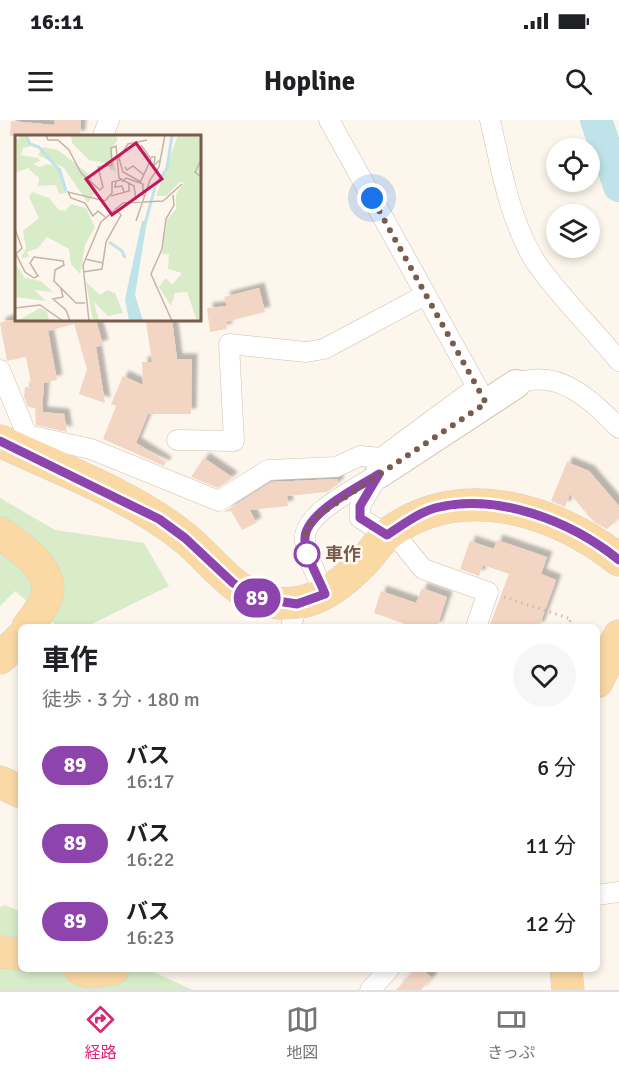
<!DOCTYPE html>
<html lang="ja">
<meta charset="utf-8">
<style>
body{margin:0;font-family:Signika,"Noto Sans JP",sans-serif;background:#f6f6f6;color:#202124;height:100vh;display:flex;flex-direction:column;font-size:22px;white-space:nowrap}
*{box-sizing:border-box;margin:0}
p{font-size:20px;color:#757577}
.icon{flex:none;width:33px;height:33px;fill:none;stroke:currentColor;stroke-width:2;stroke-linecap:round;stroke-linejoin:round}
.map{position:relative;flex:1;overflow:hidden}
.sheet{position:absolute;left:18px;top:504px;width:582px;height:348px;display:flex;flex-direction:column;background:#fff;border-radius:9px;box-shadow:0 3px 9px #0003}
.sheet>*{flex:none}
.badge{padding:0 12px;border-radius:20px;font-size:21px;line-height:39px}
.controls{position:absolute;left:546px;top:18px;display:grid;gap:12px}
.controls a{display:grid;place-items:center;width:54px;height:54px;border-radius:50%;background:#fff;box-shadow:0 3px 9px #0003;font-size:30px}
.you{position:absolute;width:30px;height:30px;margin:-15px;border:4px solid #fff;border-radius:50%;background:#1a73e8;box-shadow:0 0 0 9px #1a73e833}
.map>.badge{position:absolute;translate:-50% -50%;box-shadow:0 0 0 3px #fff}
.round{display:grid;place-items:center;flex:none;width:63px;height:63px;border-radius:32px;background:#f6f6f6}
.summary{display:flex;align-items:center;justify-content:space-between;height:102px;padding:0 24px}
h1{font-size:28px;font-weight:700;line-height:45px}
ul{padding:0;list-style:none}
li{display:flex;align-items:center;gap:18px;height:78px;padding:0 24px}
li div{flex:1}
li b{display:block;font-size:22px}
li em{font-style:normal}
li .badge{min-width:66px;font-weight:700;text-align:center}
.status{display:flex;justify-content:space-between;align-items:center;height:42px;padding:0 30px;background:#fff;direction:ltr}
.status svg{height:16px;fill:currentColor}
header{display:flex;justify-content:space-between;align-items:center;height:78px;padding:0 24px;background:#fff;font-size:27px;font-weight:700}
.dock{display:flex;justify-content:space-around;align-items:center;height:84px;border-top:2px solid #e0e0e0;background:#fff;font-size:16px;color:#757577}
.dock a{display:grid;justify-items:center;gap:3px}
.dock .active{color:#db2777}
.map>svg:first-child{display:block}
.green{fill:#d8ecc9}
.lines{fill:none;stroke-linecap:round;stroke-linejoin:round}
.river{stroke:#bfe3e8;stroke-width:32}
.building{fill:#f3d5c3;filter:url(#shadow)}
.street-casing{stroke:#d1beb0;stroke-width:21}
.secondary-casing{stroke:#d6c0b0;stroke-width:30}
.primary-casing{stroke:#dad1cd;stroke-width:33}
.path{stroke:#d9b8a5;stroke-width:3;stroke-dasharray:1.5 4.5;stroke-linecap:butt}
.street{stroke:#fff;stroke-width:20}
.secondary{stroke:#fff;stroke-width:28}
.primary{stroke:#fbd9a5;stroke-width:32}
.line-casing{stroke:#fff;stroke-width:14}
.line{stroke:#8e44ad;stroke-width:9}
.walk{stroke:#7a5c4d;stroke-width:6;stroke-dasharray:0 10.8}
.stop-dot{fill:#fff;stroke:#8e44ad;stroke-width:3}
.labels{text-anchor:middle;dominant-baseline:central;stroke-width:5;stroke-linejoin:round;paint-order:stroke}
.stop-label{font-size:18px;font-weight:bold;fill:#7a5c4d;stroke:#fffaf3;text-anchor:start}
.inset-river{fill:none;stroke:#bfe3e8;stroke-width:3}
.inset-road{fill:none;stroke:#c5b3a7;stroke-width:1.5}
.view{fill:#c2185b;fill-opacity:0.15;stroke:#c2185b;stroke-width:3}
.inset-edge{fill:none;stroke:#7a5c4d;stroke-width:3}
</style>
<div class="status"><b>16:11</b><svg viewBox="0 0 49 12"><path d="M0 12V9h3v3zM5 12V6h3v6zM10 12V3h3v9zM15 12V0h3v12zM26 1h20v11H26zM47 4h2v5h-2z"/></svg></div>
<header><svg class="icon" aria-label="menu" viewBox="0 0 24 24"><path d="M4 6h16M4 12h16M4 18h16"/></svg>Hopline<svg class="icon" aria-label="search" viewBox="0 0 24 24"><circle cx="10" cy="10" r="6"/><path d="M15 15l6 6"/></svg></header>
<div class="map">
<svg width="619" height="870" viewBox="0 0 619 870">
<defs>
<filter id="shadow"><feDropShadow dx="5.5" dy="-5.5" stdDeviation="1.5" flood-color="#0004"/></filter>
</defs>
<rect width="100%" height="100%" fill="#fdf6ec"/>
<g class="green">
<polygon points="0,378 55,410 144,423 169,466 86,507 58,507 15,471 0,486"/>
<polygon points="5,785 21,792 21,849 147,849 193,870 0,870 0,787"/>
</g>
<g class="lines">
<polyline class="river" points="596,0 619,66"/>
</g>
<g class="building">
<polygon points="55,0 81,0 80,16 10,16 11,1 54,5"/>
<polygon points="259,168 265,192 226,202 227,209 210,212 207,188 227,186 224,177"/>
<polygon points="8,200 73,200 74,204 48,211 57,260 44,263 42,292 64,294 67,312 36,305 35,288 28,287 24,277 25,267 32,268 26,237 7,241 0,203"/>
<polygon points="73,200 96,200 103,225 96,227 105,283 79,274 87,249"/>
<polygon points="172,200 177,239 192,239 191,294 148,294 136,323 166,342 164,346 103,319 116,286 111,284 123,256 143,265 142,242 152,242 146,202"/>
<polygon points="204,338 232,357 231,359 218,368 191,357"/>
<polygon points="567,342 589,351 619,386 619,398 607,409 594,402 570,374 565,387 551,381"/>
<polygon points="338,359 338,364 327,372 287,376 288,386 250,390 256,403 242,410 231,391 224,392 272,362"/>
<polygon points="497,420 547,437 541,454 556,460 539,507 489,507 509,454 483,445 479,456 460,449 470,421 494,429"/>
<polygon points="422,468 447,477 437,507 413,507 374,493 381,471 416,483"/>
<polygon points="415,849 422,849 432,858 421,870 396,870"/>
</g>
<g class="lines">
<g class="street-casing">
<g id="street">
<polyline points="329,0 483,278"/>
<path d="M490 0C501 47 509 99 535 141 556 173 594 210 619 241"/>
<polyline points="103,16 109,0"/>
<polyline points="0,250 27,315 91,329 219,381 268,350 336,347 360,336 381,338 477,267"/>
<path d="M516 264C558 247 591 280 619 308"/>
<polyline points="177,320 234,321 229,224 306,232 324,229 425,175"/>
<polyline points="376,359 360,386 360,398 387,415"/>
<polyline points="392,411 423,449 488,472 476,507"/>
<path d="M325 474C318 456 307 440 305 421 301 394 359 367 379 354"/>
<polyline points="291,507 297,484"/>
<polyline points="597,775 619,772"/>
<polyline points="370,870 389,849"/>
</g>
</g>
<g class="secondary-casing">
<polyline id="secondary" points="379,354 516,264"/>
</g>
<g class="primary-casing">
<g id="primary">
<path d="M0 321C61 350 132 375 185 418 212 440 234 475 271 482 312 490 342 465 368 437 375 429 381 419 389 413 460 360 555 389 619 440"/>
<path d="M0 413C21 428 60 452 44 483 40 491 34 499 28 507"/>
<polyline points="0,538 21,518"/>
<polyline points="597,562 619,516"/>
<polyline points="0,662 21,672"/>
<polyline points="0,832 21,834"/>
<polyline points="80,849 90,852 113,849"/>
<polyline points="566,849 568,870"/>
</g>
</g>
<polyline class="path" points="504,477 571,499 568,507"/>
<use href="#street" class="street"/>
<use href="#secondary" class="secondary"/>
<use href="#primary" class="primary"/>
</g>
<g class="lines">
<g class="line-casing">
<path id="line" d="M0 321 159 399 185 418 233 463 258 478 297 484 325 474C318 456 307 440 305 421 302 394 359 367 379 354L360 386V398L387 415C402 405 418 393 435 388 497 372 571 401 619 440"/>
</g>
<use href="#line" class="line"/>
<polyline class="walk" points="307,434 306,410 317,396 486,283 372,78"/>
</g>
<circle class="stop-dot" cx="307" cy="434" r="12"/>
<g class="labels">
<g class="stop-label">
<text x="325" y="434">車作</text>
</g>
</g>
<g transform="translate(15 15)">
<rect width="186" height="186" fill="#fdf6ec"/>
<path d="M5 0H11L16 11 8 13 6 20 23 23 25 26 18 29 25 32 32 29 46 33 51 58 44 59 41 50 23 51 24 43 13 33 0 38V3L4 4ZM56 0H100L103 5 96 13 101 37 94 34V29L74 25 57 8ZM163 0H186V186H182L172 157 160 158 156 171 144 152 151 143 157 150 167 138 153 134 154 119H147L152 85 161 74V59L169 48 165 47 151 61H141ZM28 12 43 15 76 41 80 58 73 68 49 33 23 20ZM17 57 34 63 44 75 50 76 56 69 71 73 80 92 70 110 65 139 56 129 54 114 32 102 23 113 12 117 14 122 6 123 11 113 8 96 24 83 14 62ZM0 128 10 143 26 146 38 157 19 155 31 166 0 162ZM71 147 85 160 92 155 100 158 108 178 93 181 79 167 84 186H78ZM25 173 32 176 34 186H2Z" fill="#d8ecc9"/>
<path d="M127 86H132L120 160 128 186H114L110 164Z" fill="#bfe3e8"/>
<path class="inset-river" d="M11 0 15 9 24 12 45 36 51 56M130 89 140 52 152 33 157 0M94 107 107 116 110 123"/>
<path class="inset-road" d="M31 0 33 5H43L54 15 66 38 85 55 88 52 83 32 97 30 96 13 101 11 104 43 119 51 121 65M136 22H140L139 30 145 25M186 25 180 37 186 42M110 32 112 35 118 31 129 40M101 47 100 52 107 51 109 57M107 47 111 43 128 49V61M126 47 108 37 104 23 113 9 132 5M125 48 136 24 126 10M96 61 114 56V48M0 72V91M90 82 83 76 78 81 70 68 56 63 53 57 90 66 97 58V47L106 45M121 86 135 45 144 32 150 0M0 94 7 113 0 120M0 117 10 137 19 143 23 141 15 128 19 122 48 126 49 130 40 135 39 146 61 168H70M70 124 88 128M68 137 87 134 91 107 106 80 100 73M46 154 48 162 38 164 51 175 55 186M0 173 25 170 48 186M74 186 68 130 86 87 108 68 148 66 167 49M157 186 136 139 147 114 151 84 159 70 158 60"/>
<path class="view" d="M121 8 147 44 97 80 71 44Z"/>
<rect width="186" height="186" class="inset-edge"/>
</g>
</svg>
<div class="controls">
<a><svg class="icon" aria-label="locate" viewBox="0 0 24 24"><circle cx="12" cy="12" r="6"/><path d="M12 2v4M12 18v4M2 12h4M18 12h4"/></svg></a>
<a><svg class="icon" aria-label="layers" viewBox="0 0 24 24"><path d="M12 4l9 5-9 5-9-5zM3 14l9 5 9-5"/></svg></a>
</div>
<div class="you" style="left:372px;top:78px"></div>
<b class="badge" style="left:257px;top:478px;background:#8e44ad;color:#fff">89</b>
<section class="sheet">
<div class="summary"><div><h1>車作</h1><p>徒歩 · 3 分 · 180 m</p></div><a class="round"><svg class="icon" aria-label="heart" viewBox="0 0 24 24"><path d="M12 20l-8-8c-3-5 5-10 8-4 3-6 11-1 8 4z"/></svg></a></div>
<ul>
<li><span class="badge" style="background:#8e44ad;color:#fff">89</span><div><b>バス</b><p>16:17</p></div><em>6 分</em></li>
<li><span class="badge" style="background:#8e44ad;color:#fff">89</span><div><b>バス</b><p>16:22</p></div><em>11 分</em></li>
<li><span class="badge" style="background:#8e44ad;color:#fff">89</span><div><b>バス</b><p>16:23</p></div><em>12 分</em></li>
</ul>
</section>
</div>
<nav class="dock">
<a class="active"><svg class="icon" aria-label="directions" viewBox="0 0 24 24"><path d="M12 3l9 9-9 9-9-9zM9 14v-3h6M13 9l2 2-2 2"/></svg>経路</a>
<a><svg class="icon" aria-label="map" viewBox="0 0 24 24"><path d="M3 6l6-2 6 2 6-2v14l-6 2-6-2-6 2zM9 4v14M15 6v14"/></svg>地図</a>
<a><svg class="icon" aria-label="tickets" viewBox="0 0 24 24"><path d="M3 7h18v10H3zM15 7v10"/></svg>きっぷ</a>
</nav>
